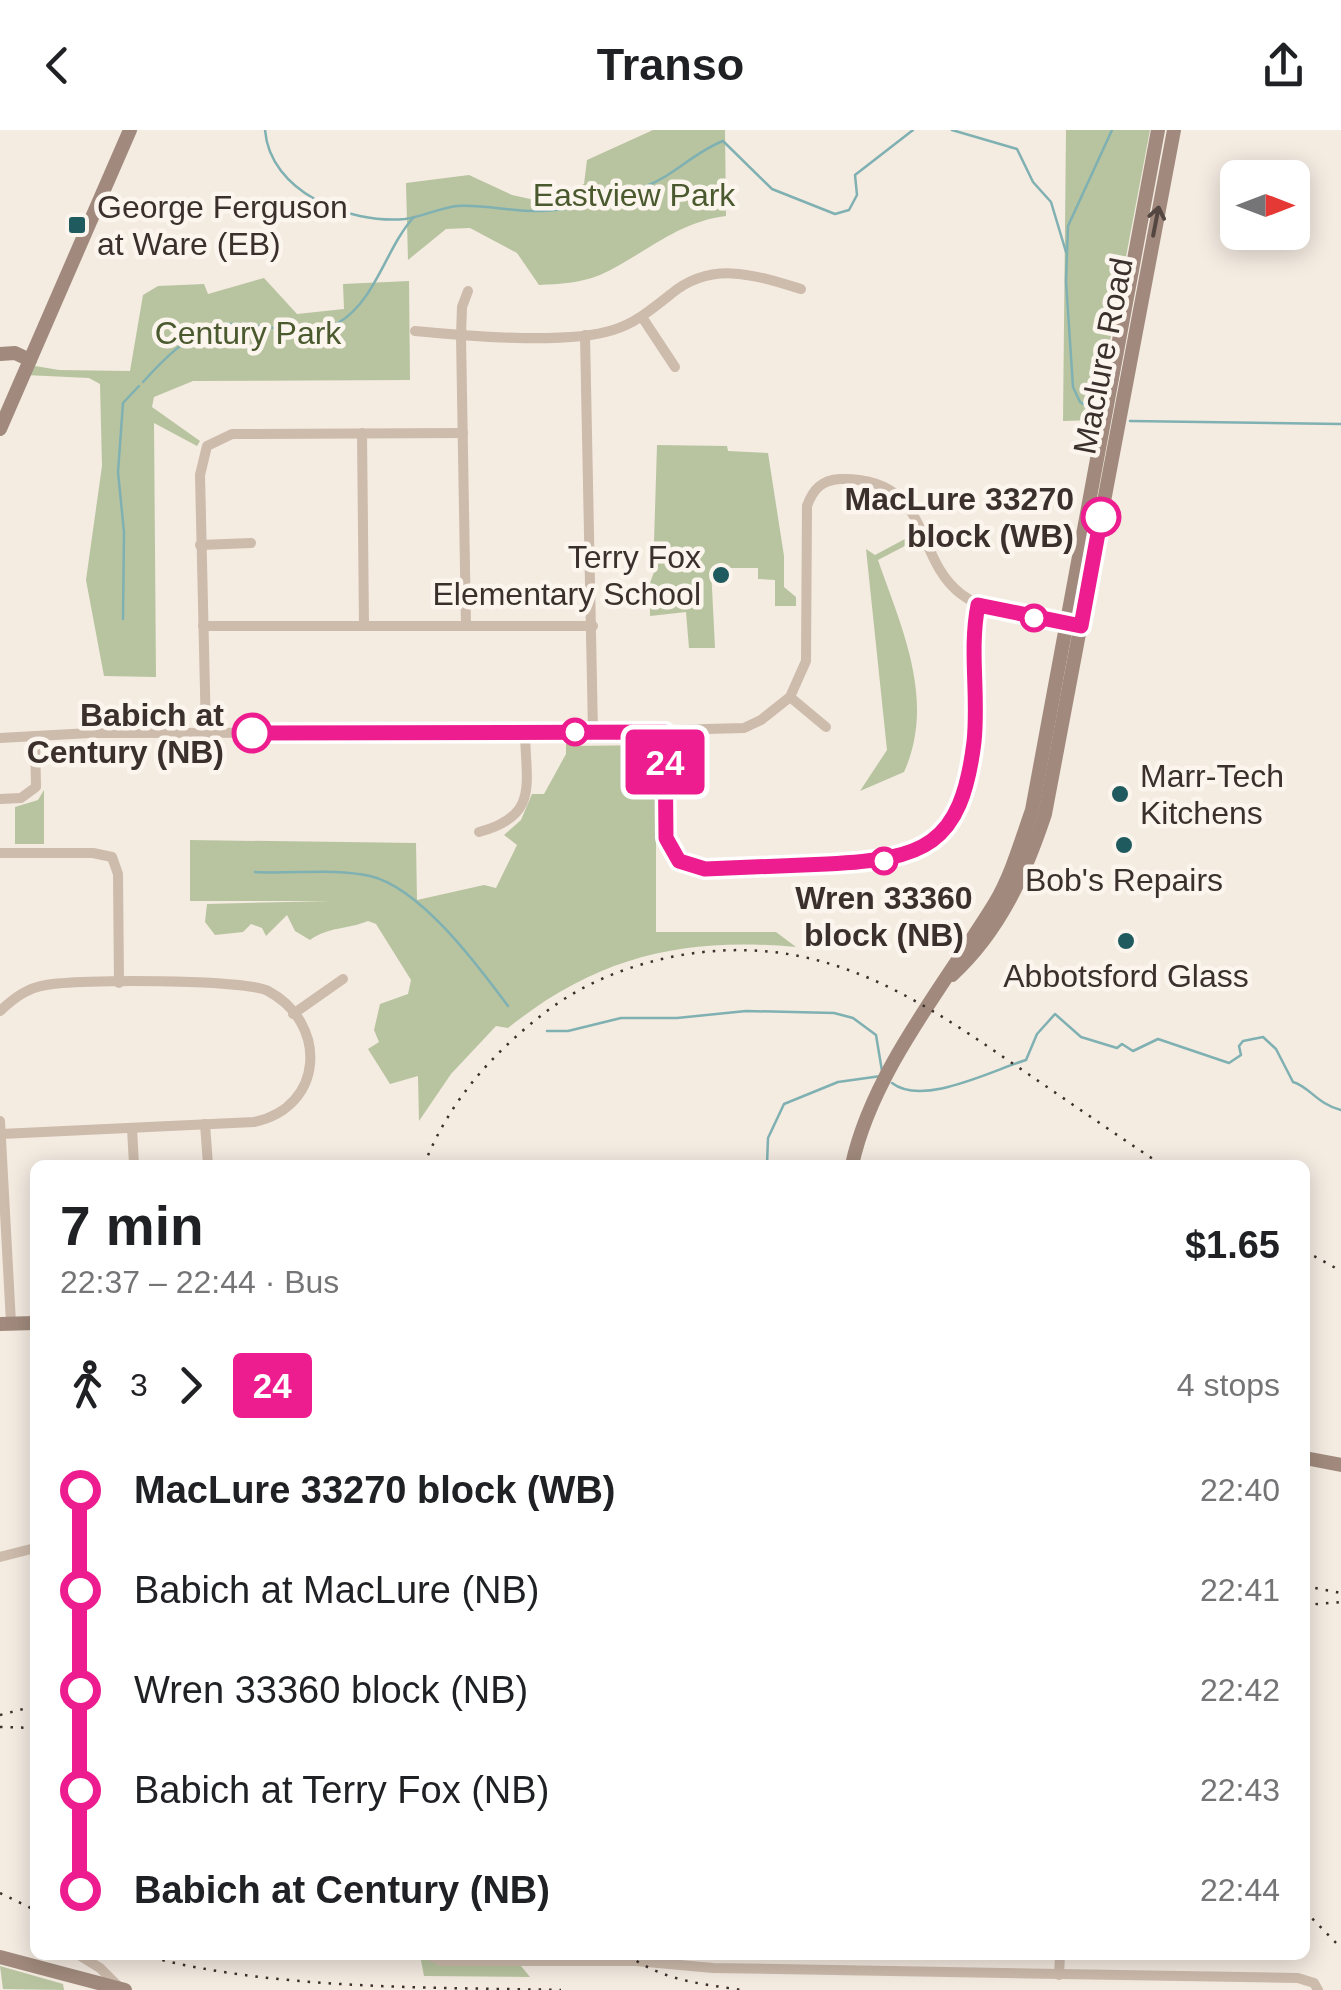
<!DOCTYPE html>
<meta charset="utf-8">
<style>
body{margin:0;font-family:Helvetica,sans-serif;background:#f2f2f2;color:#202124;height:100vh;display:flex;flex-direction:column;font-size:38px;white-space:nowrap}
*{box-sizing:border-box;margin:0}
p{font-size:32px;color:#757577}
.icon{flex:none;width:55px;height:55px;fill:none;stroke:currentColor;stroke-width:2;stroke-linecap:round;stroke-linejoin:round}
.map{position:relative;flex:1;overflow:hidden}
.details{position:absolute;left:30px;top:1030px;width:1280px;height:800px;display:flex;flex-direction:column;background:#fff;border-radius:15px;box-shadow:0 5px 25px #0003}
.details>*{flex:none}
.badge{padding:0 20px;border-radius:8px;font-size:35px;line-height:65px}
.needle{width:65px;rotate:90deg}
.fabs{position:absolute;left:1220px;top:30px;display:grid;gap:20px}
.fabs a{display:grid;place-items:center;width:90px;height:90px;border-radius:15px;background:#fff;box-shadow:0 5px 25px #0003;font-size:50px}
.map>.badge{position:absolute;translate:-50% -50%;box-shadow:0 0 0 5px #fff}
.legs{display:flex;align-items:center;gap:15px;height:110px;padding:0 30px;font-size:32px}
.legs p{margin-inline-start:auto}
.summary{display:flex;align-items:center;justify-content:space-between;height:170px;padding:0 30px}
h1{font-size:55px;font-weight:800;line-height:75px}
ul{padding:0 30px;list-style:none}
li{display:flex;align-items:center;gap:35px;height:100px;font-size:38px}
li i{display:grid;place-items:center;width:15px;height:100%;margin:0 12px;background:currentColor}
li i::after{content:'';width:25px;height:25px;margin:-12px;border:8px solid;border-radius:50%;background:#fff}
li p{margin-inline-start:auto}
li:first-child i{background:linear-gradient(#0000 50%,currentColor 0)}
li:last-child i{background:linear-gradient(currentColor 50%,#0000 0)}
header{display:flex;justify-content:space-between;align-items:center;height:130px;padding:0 30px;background:#fff;font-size:45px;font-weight:800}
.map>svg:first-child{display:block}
.green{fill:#b8c4a0}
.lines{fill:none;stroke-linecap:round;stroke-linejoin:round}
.stream{stroke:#7fb0b2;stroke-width:2.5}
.street{stroke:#cdbbac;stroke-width:10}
.secondary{stroke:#a18a7d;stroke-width:14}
.rail{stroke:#3b302b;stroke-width:2.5;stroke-dasharray:2.5 8;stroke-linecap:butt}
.oneway{stroke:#544640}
.line-1-casing{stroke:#fff;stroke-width:22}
.line-1{stroke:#ed1d8f;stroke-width:15}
.poi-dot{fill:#1f5a5e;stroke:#fbf5ee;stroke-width:4}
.stop-1-dot{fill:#fff;stroke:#ed1d8f;stroke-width:5}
.labels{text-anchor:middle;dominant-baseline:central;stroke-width:9;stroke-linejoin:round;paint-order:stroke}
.park-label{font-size:32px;fill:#4a5a2e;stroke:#fbf5ee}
.poi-label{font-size:32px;fill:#3b302b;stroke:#fbf5ee;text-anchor:start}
.street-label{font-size:32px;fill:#3b302b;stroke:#fbf5ee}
.stop-label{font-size:32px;font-weight:bold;fill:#3b302b;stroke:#fbf5ee;text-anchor:end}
</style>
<header><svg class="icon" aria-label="back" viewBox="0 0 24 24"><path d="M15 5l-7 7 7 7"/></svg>Transo<svg class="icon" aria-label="share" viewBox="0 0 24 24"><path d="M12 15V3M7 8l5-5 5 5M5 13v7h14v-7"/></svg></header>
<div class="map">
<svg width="1341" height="1860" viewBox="0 0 1341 1860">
<rect width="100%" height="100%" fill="#f4ebe1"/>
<g class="green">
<path d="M653 0H725L726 86C676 92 644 125 600 145 580 153 560 154 539 155L517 123 470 98 446 99 408 130 406 53 469 45 512 65 539 71 584 54 587 30Z"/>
<polygon points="1066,0 1150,0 1095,290 1063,291"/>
<polygon points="264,148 297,184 344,179 343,154 409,151 410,250 193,251 154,267 152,277 200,311 197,316 154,293 156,547 104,546 86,450 102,336 100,254 89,248 25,245 29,235 59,240 130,241 143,165 158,156 204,154 208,164"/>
<polygon points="657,315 727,316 728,321 768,323 784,426 784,457 796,467 796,476 775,476 775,450 758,449 758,438 711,438 715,518 689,518 686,482 650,486 650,453 661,423 654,412"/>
<path d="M918 402 920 408 878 430C902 499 936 571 904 642L860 661 887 620 866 419 875 425Z"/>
<path d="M566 612H572L573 616 656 615V802H776L796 817C683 807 598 826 508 898L496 896 451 944 419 991 418 946 390 954 368 919 379 912 374 900 380 874 408 864 411 850 376 794 368 791C346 800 330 796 310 810L295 801 287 785 266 806 262 798 251 794 243 802 215 805 205 792 207 774 331 771H190V710L416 713 417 770 484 755 496 758 517 715 504 705 521 690 532 664H544L566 624Z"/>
<polygon points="44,660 44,714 15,714 15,677 38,670"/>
<polygon points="420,1825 512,1825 530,1847 424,1846"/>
<polygon points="0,1836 63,1854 64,1860 3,1859"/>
</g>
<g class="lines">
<g class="stream">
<path d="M265 0C270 62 348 94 405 89 422 87 439 78 457 76 484 74 513 82 540 81 574 80 613 68 644 57 674 46 694 22 723 11L772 59 835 84 849 80 857 65 855 45 913 0"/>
<polyline points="952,0 1017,19 1033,52 1051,72 1066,122"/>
<path d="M143 252C162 231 188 204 216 196 254 186 302 214 338 193 376 171 386 117 414 87"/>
<polyline points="1095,282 1080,272 1073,257 1066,151 1068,96 1112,0"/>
<polyline points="1130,291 1341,294"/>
<polyline points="123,489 124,402 118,342 123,273 139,256"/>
<path d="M255 742C291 744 335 738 370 746 421 758 478 836 508 876"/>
<polyline points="547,901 568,901 621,888 677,888 746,881 834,883 853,888 876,905 882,941"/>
<path d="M892 953C923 977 993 940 1026 930L1037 904 1055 884 1081 907 1117 918 1122 914 1133 921 1158 909 1229 933 1241 925 1239 916 1243 911 1263 907 1276 919 1293 952C1310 957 1317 974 1341 980"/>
<polyline points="767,1035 768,1008 784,974 838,952 881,946"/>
<polyline points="259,1825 350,1825"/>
</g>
<g class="street">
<polyline points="642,187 675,237"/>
<path d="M415 201C466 206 566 215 613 200 636 193 653 178 671 164 712 130 755 145 801 159"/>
<polyline points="585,205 593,602"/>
<polyline points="362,303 364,495"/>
<polyline points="200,415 251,413"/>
<polyline points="203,496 593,496"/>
<polyline points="466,496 461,206 462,177 468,161"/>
<polyline points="790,567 826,597"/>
<path d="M665 602C665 640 652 717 690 737L888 731C1011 697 958 565 979 475"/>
<polyline points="206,604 200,345 207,316 232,304 463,303"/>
<path d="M0 608 90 603 593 602 744 598 761 590 790 567 806 531 807 376C813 359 822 350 840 349 933 347 912 427 961 464 991 487 1037 488 1073 495"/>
<polyline points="0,669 21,668 36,657 35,606"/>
<path d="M479 702C539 686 526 655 525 603"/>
<polyline points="0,723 93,723 112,727 118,744 119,853"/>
<path d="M0 881C14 868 27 858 46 855 76 849 246 849 268 861 328 893 325 977 254 992L1 1004"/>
<polyline points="293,884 343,849"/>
<polyline points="0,991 11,1193"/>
<polyline points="205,994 208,1035"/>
<polyline points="132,998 134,1035"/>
<polyline points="0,1427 35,1418"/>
<polyline points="79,1825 100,1838 119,1857"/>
<polyline points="429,1825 441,1831 636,1831 713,1838 1298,1848 1314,1853 1318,1860"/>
<polyline points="1059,1845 1060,1825"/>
</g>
<g class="secondary">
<polyline points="0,224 15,223 30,230"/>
<polyline points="0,299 130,0"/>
<path d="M952 845C1000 801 1025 744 1045 684L1174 0"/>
<path d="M852 1035C872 942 946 853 995 773 1012 744 1021 711 1032 680L1158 0"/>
<polyline points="0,1194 35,1193"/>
<polyline points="1305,1328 1341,1335"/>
<polyline points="0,1827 125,1860"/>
</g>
<g class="rail">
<path d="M424 1035C450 969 495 920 551 878 588 851 631 835 676 826 812 801 905 859 1012 933 1062 967 1112 1002 1162 1035"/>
<polyline points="1305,1121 1341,1141"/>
<polyline points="1305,1456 1341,1463"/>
<polyline points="1305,1475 1341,1472"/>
<polyline points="0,1585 35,1576"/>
<polyline points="0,1597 35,1598"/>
<polyline points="0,1763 35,1780"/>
<polyline points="1305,1781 1341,1818"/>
<path d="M142 1825C272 1860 424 1857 561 1860"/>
<path d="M628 1825C661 1850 701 1854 742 1860"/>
</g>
</g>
<defs><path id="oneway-shaft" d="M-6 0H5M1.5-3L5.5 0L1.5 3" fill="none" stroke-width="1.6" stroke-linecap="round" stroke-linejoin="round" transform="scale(2.5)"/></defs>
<use class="oneway" href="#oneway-shaft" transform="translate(1156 91) rotate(-79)"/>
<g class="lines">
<g class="line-1-casing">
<path id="line-1" d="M252 603 665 602 666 708 679 731 705 739C745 737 786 736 827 734 924 729 961 717 974 612 979 566 969 520 978 475L1081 496 1101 387"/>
</g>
<use href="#line-1" class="line-1"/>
</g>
<g class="poi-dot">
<rect x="67" y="85" width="20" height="20" rx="5"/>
<circle cx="721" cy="445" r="10"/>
<circle cx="1120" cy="664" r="10"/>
<circle cx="1124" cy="715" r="10"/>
<circle cx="1126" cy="811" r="10"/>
</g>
<g class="stop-1-dot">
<circle cx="1101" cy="387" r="18"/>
<circle cx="1034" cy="488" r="12"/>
<circle cx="575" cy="602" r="12"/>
<circle cx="252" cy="603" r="18"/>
<circle cx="884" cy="731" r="12"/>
</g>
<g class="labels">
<g class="park-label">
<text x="634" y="65">Eastview Park</text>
<text x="248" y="203">Century Park</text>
</g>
<g class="poi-label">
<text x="97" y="77">George Ferguson<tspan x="97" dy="37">at Ware (EB)</tspan></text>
<text x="701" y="427" text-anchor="end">Terry Fox<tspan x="701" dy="37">Elementary School</tspan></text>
<text x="1140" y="646">Marr-Tech<tspan x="1140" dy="37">Kitchens</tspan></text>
<text x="1124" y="750" text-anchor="middle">Bob's Repairs</text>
<text x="1126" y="846" text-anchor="middle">Abbotsford Glass</text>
</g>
<g class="street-label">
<text transform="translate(1103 226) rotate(-79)">Maclure Road</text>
</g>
<g class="stop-label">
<text x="1074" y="369">MacLure 33270<tspan x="1074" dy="37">block (WB)</tspan></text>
<text x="224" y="585">Babich at<tspan x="224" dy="37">Century (NB)</tspan></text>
<text x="884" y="768" text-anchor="middle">Wren 33360<tspan x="884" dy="37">block (NB)</tspan></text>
</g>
</g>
</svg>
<div class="fabs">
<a><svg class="needle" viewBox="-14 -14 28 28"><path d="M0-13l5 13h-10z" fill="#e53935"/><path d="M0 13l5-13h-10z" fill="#757577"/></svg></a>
</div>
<b class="badge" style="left:665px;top:632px;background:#ed1d8f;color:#fff">24</b>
<section class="details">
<div class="summary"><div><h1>7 min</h1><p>22:37 – 22:44 · Bus</p></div><b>$1.65</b></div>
<div class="legs"><svg class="icon" aria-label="walk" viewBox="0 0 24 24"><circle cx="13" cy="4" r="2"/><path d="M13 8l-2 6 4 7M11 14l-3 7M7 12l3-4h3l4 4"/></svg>3<svg class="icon" aria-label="forward" viewBox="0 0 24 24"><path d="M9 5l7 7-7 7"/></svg><b class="badge" style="background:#ed1d8f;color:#fff">24</b><p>4 stops</p></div>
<ul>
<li><i style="color:#ed1d8f"></i><b>MacLure 33270 block (WB)</b><p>22:40</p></li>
<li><i style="color:#ed1d8f"></i><span>Babich at MacLure (NB)</span><p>22:41</p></li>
<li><i style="color:#ed1d8f"></i><span>Wren 33360 block (NB)</span><p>22:42</p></li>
<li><i style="color:#ed1d8f"></i><span>Babich at Terry Fox (NB)</span><p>22:43</p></li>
<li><i style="color:#ed1d8f"></i><b>Babich at Century (NB)</b><p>22:44</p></li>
</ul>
</section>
</div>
